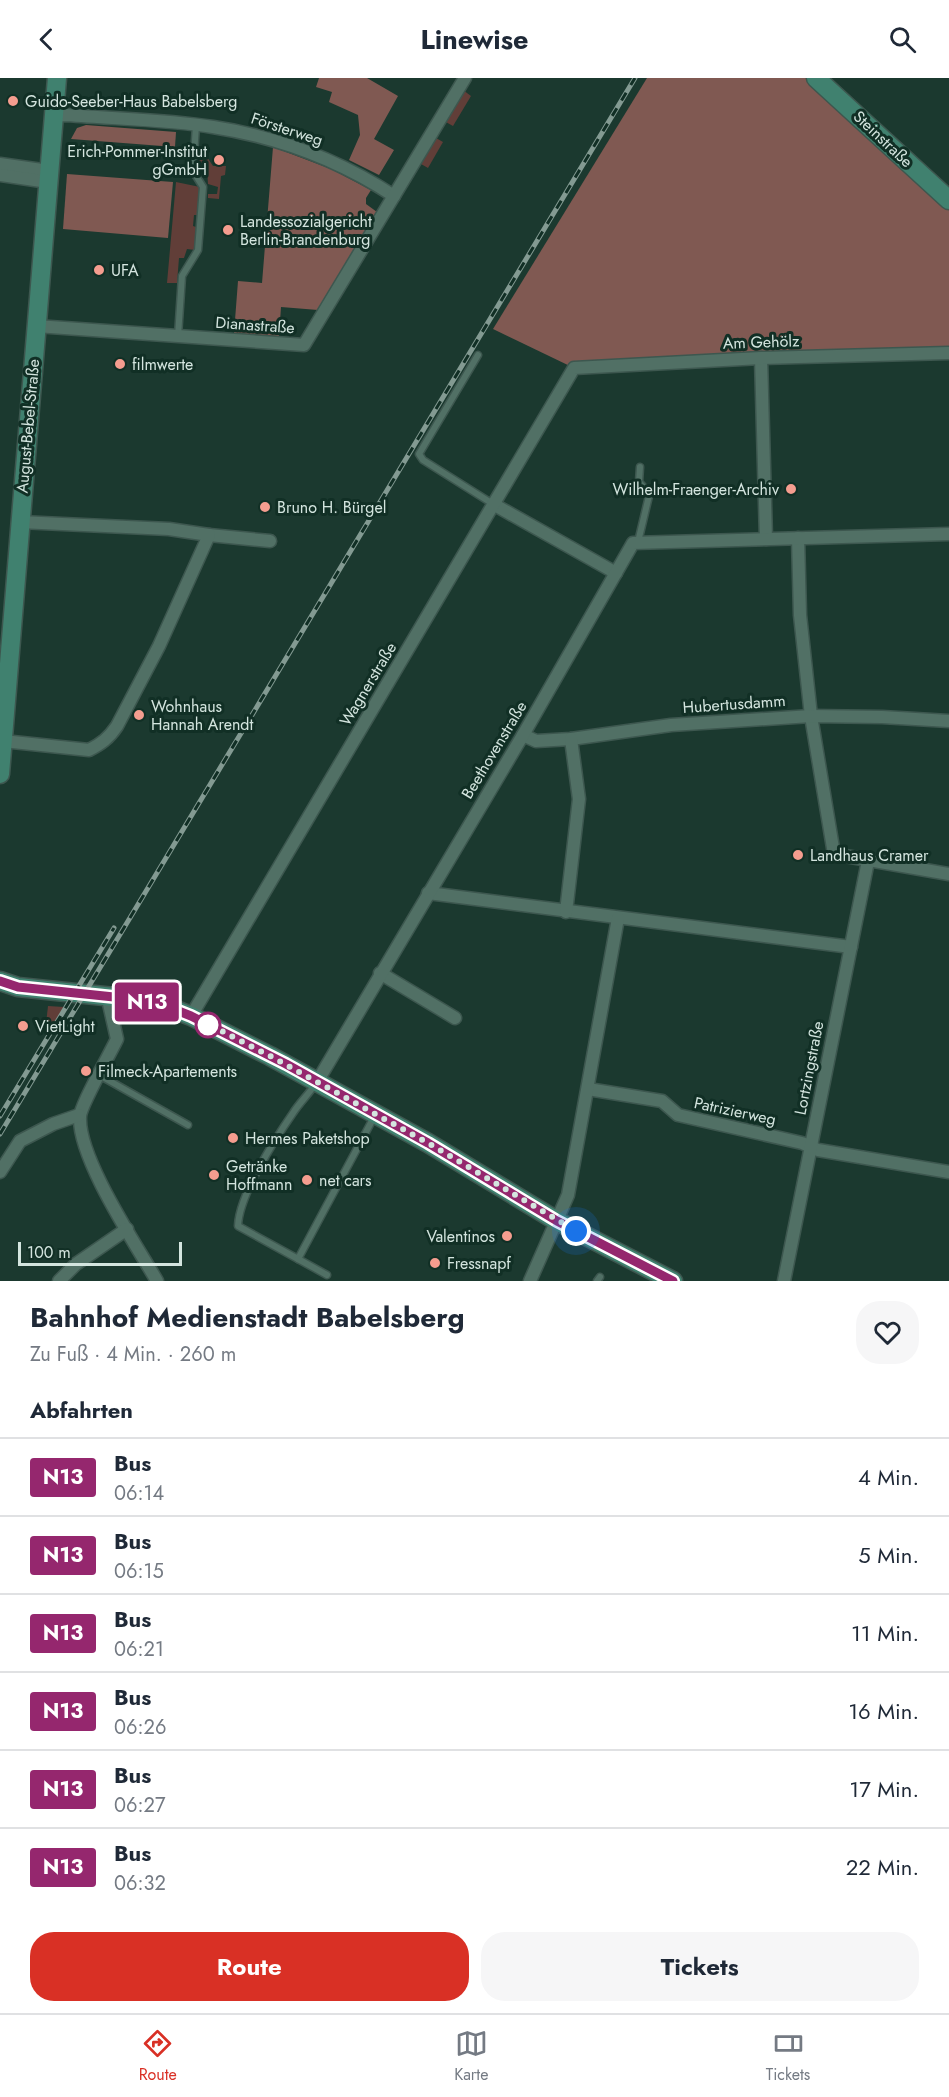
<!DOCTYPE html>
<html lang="de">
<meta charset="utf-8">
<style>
body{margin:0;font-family:Jost,sans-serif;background:#f6f6f7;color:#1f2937;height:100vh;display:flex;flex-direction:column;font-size:22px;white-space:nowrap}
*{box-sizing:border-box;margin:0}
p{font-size:20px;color:#747a83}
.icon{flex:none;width:33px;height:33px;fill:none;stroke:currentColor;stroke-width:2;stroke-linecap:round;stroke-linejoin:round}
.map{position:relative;height:1203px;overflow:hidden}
.details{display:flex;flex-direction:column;background:#fff;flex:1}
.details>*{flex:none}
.badge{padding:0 12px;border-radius:4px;font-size:21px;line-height:39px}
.scale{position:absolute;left:18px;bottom:15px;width:164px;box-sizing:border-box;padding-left:6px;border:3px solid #d4e5df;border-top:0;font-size:16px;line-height:21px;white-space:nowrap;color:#d4e5df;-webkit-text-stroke:4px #112f25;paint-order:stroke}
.you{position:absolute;width:30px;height:30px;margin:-15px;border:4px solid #fff;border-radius:50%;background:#1a73e8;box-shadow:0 0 0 9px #1a73e833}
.map>.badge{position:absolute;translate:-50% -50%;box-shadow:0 0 0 3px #fff}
h2{padding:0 30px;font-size:22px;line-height:54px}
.round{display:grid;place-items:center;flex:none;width:63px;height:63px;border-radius:24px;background:#f6f6f7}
.overview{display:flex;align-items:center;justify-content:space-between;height:102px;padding:0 30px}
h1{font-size:28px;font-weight:700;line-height:45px}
.action{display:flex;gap:12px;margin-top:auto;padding:12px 30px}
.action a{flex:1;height:69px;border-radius:24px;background:#d93025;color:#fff;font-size:24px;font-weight:700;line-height:69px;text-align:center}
.action a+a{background:#f6f6f7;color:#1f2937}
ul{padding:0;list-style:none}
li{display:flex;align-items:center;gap:18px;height:78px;padding:0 30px;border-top:2px solid #e0e1e3}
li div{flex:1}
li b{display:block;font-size:22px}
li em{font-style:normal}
li .badge{min-width:66px;font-weight:700;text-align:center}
header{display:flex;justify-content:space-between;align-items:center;height:78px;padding:0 30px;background:#fff;font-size:27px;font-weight:700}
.tab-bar{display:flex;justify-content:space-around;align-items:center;height:84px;border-top:2px solid #e0e1e3;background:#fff;font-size:16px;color:#747a83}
.tab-bar a{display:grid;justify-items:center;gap:3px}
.tab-bar .on{color:#d93025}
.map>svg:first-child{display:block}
.green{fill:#613e38}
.forest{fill:#805952}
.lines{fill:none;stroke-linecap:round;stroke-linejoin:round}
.lane-casing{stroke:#3d574f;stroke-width:9}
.street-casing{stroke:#3d574f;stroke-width:15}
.secondary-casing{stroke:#3d574f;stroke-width:21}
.lane{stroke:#517065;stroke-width:6}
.street{stroke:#517065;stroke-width:12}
.secondary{stroke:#40816f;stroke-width:18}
.rail-casing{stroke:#839a92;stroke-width:5}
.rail{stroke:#112f25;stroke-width:3;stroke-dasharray:9;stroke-linecap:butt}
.line-casing{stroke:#fff;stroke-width:14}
.line{stroke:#95276e;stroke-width:9}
.walk{stroke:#d4e5df;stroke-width:6;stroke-dasharray:0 10.8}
.poi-dot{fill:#f59d8f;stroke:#112f25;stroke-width:2}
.stop-dot{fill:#fff;stroke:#95276e;stroke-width:3}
.labels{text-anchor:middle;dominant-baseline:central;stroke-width:6;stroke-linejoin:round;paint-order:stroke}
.poi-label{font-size:16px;fill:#d4e5df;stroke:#112f25;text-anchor:start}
.street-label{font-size:16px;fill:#d4e5df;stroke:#112f25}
</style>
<header><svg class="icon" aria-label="back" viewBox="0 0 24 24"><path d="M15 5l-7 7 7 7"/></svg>Linewise<svg class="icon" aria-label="search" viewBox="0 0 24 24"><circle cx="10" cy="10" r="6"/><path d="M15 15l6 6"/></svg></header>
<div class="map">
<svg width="949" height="1203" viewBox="0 0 949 1203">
<rect width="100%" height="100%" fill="#1b392f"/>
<g class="green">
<polygon points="463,12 471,18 453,48 444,43"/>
<polygon points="436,60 443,64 428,90 421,86"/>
<polygon points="197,77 207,79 213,88 226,88 225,97 221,98 219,121 208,120 208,116 217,116 218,109 208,106 207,91 201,91 202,85 196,84"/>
<polygon points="176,104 200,109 197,137 194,137 193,148 196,149 195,172 187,171 184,180 179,180 177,205 167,205"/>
<polygon points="48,928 64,929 52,949 46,946"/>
</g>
<g class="forest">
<polygon points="319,0 367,0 398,18 374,61 394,72 379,97 349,82 360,57 358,37 329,24 332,14 316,9"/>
<polygon points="647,0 816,0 949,122 949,275 574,290 493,251"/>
<polygon points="86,47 176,54 175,69 71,61 77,50"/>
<polygon points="273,69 331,91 371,112 366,120 366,126 377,134 318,232 281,229 279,258 234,255 238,203 262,205"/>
<polygon points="67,96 173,104 168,160 63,151"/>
</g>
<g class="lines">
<g class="lane-casing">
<g id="lane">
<polyline points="178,258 182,198 198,172 203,109 193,93 196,47"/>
<polyline points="478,277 419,376 423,382 493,426"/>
<polyline points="638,464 649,418 647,413 639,404 640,389"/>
<polyline points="99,997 188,1047"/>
<path d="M316 1005C309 1016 300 1024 293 1035 275 1061 239 1117 238 1148L298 1181 374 1039"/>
<polyline points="298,1181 327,1197"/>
<polyline points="597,1203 600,1199"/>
</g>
</g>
<g class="street-casing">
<g id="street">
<path d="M53 38 67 37C115 41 165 41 213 49 278 59 339 82 394 118"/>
<polyline points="0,86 49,93"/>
<polyline points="0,97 48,104"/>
<polyline points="36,248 304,267 465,0"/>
<polyline points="761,280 766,461"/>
<polyline points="493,426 616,495"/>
<polyline points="209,457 270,463"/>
<polyline points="798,460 800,537 811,638 834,776 949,796"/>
<polyline points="523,657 536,663 571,661 671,647 811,638 882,639 949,643"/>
<path d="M3 663 89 672C101 666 109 660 117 648L159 568 209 457 169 451 20 444"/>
<polyline points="428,815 851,869"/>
<polyline points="566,834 579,721 571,661"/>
<polyline points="380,895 455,940"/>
<path d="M107 917 117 961C111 974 80 1028 80 1039 78 1080 135 1165 157 1203"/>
<polyline points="191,938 574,290 761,280 949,275"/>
<polyline points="317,1004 523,657 633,465 949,456"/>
<polyline points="588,1011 662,1023 678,1037 802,1065 818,1072 949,1094"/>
<polyline points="0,1094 20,1063 53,1046 79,1037"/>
<polyline points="59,1203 76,1186 127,1151"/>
<polyline points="530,1203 568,1117 618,840"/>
<polyline points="784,1203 868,783"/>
</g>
</g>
<g class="secondary-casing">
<g id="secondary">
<polyline points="816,0 949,122"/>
<polyline points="0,696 57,0"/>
<polyline points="0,903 18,909 133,921 166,928 191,938 270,978 428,1065 557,1143 673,1203"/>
</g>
</g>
<use href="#lane" class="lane"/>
<use href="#street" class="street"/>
<use href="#secondary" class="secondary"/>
<g class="rail-casing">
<g id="rail">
<polyline points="0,1038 114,850"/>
<polyline points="0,1056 635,0"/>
</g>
</g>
<use href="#rail" class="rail"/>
</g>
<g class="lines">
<g class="line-casing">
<polyline id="line" points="0,903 18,909 133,921 166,928 191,938 286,986 428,1065 557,1143 673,1203"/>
</g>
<use href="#line" class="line"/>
<polyline class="walk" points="208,947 206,945 270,978 428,1065 576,1153"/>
</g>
<g class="poi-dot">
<circle cx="13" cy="23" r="6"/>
<circle cx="219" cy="82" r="6"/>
<circle cx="228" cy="152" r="6"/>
<circle cx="99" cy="192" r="6"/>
<circle cx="120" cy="286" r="6"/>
<circle cx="791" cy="411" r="6"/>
<circle cx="265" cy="429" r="6"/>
<circle cx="139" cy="637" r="6"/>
<circle cx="798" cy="777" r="6"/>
<circle cx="23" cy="948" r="6"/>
<circle cx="86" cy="993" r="6"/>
<circle cx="233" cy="1060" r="6"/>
<circle cx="214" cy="1097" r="6"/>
<circle cx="307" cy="1102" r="6"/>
<circle cx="507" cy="1158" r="6"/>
<circle cx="435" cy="1185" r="6"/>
</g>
<circle class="stop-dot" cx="208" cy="947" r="12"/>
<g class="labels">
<g class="poi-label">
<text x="25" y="23">Guido-Seeber-Haus Babelsberg</text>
<text x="207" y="73" text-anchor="end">Erich-Pommer-Institut<tspan x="207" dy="18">gGmbH</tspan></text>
<text x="240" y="143">Landessozialgericht<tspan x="240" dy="18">Berlin-Brandenburg</tspan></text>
<text x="111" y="192">UFA</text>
<text x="132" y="286">filmwerte</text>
<text x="779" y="411" text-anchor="end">Wilhelm-Fraenger-Archiv</text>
<text x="277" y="429">Bruno H. Bürgel</text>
<text x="151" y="628">Wohnhaus<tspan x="151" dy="18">Hannah Arendt</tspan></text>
<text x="810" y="777">Landhaus Cramer</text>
<text x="35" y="948">VietLight</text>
<text x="98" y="993">Filmeck-Apartements</text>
<text x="245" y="1060">Hermes Paketshop</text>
<text x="226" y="1088">Getränke<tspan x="226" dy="18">Hoffmann</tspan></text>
<text x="319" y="1102">net cars</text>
<text x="495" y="1158" text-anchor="end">Valentinos</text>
<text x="447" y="1185">Fressnapf</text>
</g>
<g class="street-label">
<text transform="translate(287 51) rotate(18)">Försterweg</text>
<text transform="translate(883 61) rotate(43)">Steinstraße</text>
<text transform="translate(255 247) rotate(4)">Dianastraße</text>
<text transform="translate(761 264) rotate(-2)">Am Gehölz</text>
<text transform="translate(28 348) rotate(-85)">August-Bebel-Straße</text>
<text transform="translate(368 606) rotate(-59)">Wagnerstraße</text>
<text transform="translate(734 626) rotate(-4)">Hubertusdamm</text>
<text transform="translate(494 672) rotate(-59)">Beethovenstraße</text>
<text transform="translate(809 990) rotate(-79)">Lortzingstraße</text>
<text transform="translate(735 1033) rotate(12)">Patrizierweg</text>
</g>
</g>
</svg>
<div class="scale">100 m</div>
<div class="you" style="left:576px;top:1153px"></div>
<b class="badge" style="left:147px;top:924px;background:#95276e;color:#fff">N13</b>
</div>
<section class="details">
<div class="overview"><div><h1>Bahnhof Medienstadt Babelsberg</h1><p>Zu Fuß · 4 Min. · 260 m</p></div><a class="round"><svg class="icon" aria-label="heart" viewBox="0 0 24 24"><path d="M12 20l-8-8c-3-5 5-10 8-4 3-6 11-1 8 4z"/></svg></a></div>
<h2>Abfahrten</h2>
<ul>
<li><span class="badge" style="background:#95276e;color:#fff">N13</span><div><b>Bus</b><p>06:14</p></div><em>4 Min.</em></li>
<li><span class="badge" style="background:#95276e;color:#fff">N13</span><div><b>Bus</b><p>06:15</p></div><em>5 Min.</em></li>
<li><span class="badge" style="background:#95276e;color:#fff">N13</span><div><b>Bus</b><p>06:21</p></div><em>11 Min.</em></li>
<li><span class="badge" style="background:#95276e;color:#fff">N13</span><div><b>Bus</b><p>06:26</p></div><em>16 Min.</em></li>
<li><span class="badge" style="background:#95276e;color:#fff">N13</span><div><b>Bus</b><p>06:27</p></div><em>17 Min.</em></li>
<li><span class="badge" style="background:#95276e;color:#fff">N13</span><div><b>Bus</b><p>06:32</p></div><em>22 Min.</em></li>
</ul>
<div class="action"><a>Route</a><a>Tickets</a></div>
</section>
<nav class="tab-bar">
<a class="on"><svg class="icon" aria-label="directions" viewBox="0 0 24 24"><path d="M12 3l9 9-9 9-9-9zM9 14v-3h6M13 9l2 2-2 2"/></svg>Route</a>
<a><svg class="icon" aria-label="map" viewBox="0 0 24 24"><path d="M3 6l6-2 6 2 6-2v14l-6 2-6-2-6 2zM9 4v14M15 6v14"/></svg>Karte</a>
<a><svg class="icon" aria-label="tickets" viewBox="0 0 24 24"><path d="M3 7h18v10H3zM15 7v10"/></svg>Tickets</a>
</nav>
